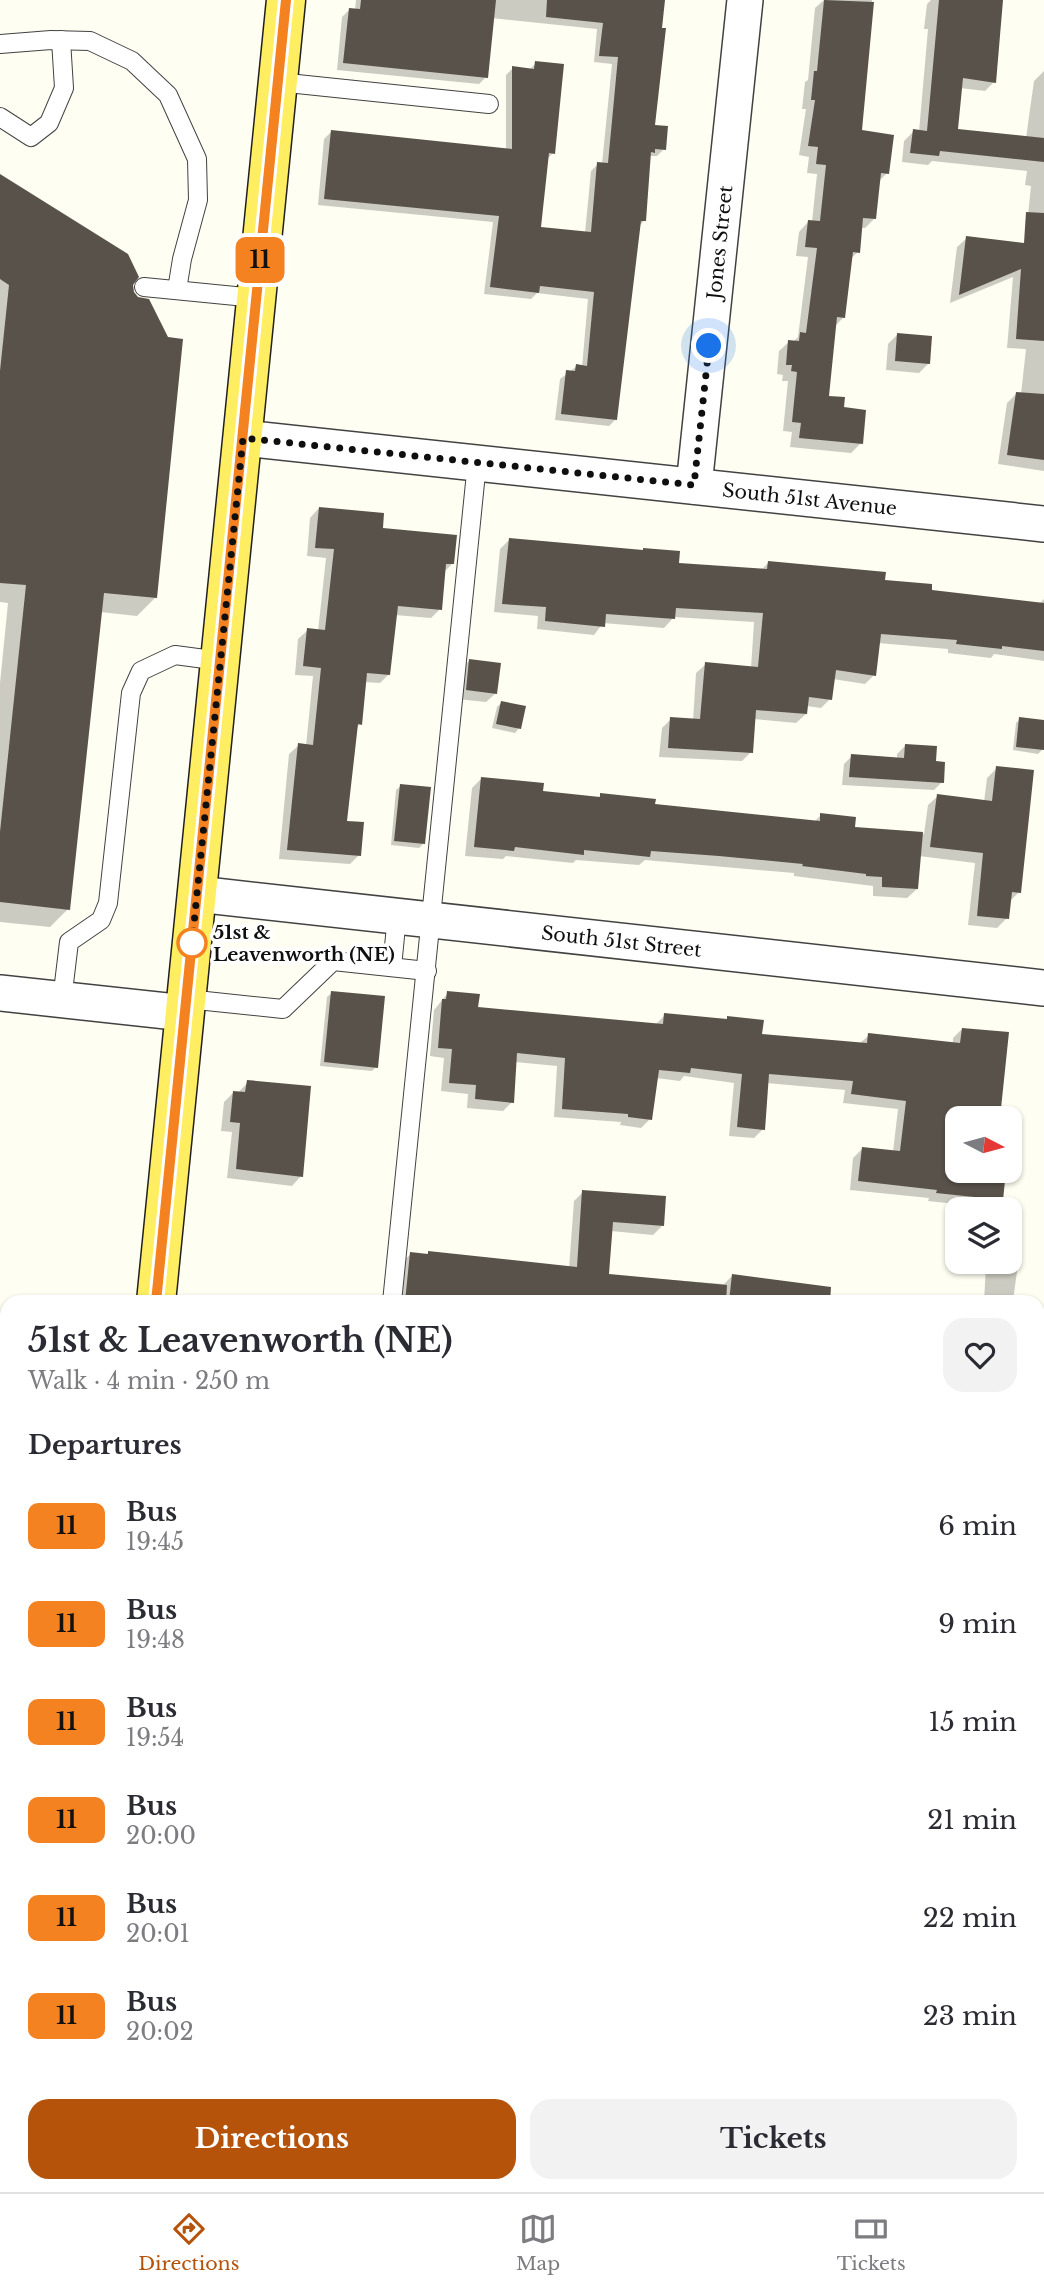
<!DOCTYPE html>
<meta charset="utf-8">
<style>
body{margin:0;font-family:"Libre Baskerville",serif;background:#f2f2f3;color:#2b2b33;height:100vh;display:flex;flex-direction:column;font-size:26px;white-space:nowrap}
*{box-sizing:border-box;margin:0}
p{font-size:23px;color:#7c7c81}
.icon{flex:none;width:38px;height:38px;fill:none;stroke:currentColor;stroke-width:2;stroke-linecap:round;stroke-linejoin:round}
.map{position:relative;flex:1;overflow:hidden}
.details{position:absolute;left:0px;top:1295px;width:1045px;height:898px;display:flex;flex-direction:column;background:#fff;border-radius:21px 21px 0 0;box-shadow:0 2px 5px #0004}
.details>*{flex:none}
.badge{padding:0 14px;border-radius:10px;font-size:24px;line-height:46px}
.needle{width:46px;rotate:96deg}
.fabs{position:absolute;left:945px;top:1106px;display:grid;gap:14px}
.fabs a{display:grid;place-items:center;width:77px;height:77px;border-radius:14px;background:#fff;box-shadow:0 2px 5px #0004;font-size:35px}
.you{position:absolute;width:35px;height:35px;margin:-18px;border:5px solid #fff;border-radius:50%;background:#1a73e8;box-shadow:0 0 0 10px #1a73e833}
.map>.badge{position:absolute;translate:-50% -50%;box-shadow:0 0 0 4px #fff}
h2{padding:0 28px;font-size:26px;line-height:63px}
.round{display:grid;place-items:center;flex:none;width:74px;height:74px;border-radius:21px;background:#f2f2f3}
.headline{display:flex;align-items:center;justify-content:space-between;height:119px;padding:0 28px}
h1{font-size:33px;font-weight:700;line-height:52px}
.primary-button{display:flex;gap:14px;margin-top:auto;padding:14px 28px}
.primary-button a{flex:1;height:80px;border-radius:21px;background:#b45309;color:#fff;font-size:28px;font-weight:700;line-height:80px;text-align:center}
.primary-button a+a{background:#f2f2f3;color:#2b2b33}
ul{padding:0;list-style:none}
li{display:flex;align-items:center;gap:21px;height:98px;padding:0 28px}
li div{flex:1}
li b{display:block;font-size:26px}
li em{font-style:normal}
li .badge{min-width:77px;font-weight:700;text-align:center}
.dock{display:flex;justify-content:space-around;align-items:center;height:98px;border-top:2px solid #e1e1e2;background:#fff;font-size:19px;color:#7c7c81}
.dock a{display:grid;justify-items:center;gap:4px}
.dock .current{color:#b45309}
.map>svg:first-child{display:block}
.cemetery{fill:#d3e4c0}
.shadow{fill:#0003}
.building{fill:#59524b}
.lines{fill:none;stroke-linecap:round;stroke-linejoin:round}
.service-casing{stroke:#424242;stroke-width:20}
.minor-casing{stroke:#424242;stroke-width:38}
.secondary-casing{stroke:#313131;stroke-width:41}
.primary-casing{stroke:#202020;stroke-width:41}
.service{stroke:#fff;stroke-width:18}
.minor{stroke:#fff;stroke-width:35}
.secondary{stroke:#fdffad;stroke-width:38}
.primary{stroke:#ffed62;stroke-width:38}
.line-casing{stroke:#fff;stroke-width:16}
.line{stroke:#f58220;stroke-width:10}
.walk{stroke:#0f0f0f;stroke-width:7;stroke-dasharray:0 12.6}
.stop-dot{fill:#fff;stroke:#f58220;stroke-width:3.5}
.labels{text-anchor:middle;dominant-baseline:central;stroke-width:7;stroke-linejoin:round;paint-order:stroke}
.street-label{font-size:19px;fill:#0f0f0f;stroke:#fff}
.stop-label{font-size:19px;font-weight:bold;fill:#0f0f0f;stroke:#fff;text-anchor:start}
</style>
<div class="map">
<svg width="1044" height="2192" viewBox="0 0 1044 2192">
<rect width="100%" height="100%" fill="#fffef2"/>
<polygon class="cemetery" points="1038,1951 1044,1952 1044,2192 121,2192 122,2186 1038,2186"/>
<g class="shadow">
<polygon points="356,0 663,0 654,127 664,149 657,156 649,156 644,221 639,226 616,419 609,426 555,420 560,379 577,366 582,367 588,299 537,293 531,299 484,294 493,222 318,205 324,139 331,132 506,150 506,75 513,68 529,70 536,63 553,153 546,160 539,228 585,233 591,171 598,164 602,164 612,64 594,62 597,29 492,18 486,77 479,84 337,70 342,17 349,10 355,10"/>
<polygon points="824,0 872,0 861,132 887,173 879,181 875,218 865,228 861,228 858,252 850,259 844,317 835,326 827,397 842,409 861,443 851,453 790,447 792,432 783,431 788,381 782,381 783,375 777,374 779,351 789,342 793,342 798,337 808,257 796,256 799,232 808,222 812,222 817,174 807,173 809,157 799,155 806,109 802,109 805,82 808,80 815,8"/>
<polygon points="931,0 1002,0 994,82 985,91 960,88 956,130 1026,138 1034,81 1044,71 1044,471 998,464 1007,403 1017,393 1021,394 1026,349 1007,348 1013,277 950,303 957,247 967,238 1025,245 1031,186 1025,185 1027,171 932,161 928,165 902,162 904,141 914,131 919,132 928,29 924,29 927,4"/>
<polygon points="0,176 131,285 132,293 137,298 155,598 137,616 100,612 68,909 50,927 0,922 0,683 8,603 0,602"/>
<polygon points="897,335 929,363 919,373 886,370 888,344"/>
<polygon points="319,508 381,529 452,564 443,573 440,609 431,618 395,615 389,674 380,683 364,682 360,724 355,729 346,822 359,855 350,864 279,859 289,754 299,745 306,746 313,676 295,675 298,639 308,630 318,631 326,558 307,556 310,518"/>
<polygon points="509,540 678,565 761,570 768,563 930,592 1039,604 1044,599 1044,661 994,654 991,658 948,653 948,649 878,643 874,675 865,684 833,679 830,699 821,708 806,706 806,714 796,723 754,719 751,752 742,761 659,757 662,728 671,719 693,721 696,673 706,664 751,668 754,622 674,617 664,628 603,623 594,635 537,629 538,616 494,612 500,549"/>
<polygon points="469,661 496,693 486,702 457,699 460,670"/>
<polygon points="501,703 519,728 515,733 492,728 497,707"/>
<polygon points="1020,719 1044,721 1043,749 1038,754 1013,750 1016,723"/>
<polygon points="905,746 942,782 934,790 842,785 844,764 852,756 897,760 897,754"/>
<polygon points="997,768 1019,892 1009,902 1007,918 997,928 968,925 975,863 919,856 917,889 907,898 873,896 873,886 794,876 794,873 645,860 639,865 576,860 573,863 506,856 503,859 465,856 472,788 481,779 541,793 597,799 601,795 653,805 814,822 821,815 853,828 924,834 928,805 938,796 984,802 987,778"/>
<polygon points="401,786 424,843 419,848 391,845 396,790"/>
<polygon points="332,993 376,1067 372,1071 320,1066 327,997"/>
<polygon points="448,993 477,1008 656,1024 665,1015 724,1021 728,1018 760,1036 859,1044 869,1035 953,1044 953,1038 962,1029 1007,1034 999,1118 957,1118 957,1171 1004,1171 1001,1200 992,1208 928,1201 929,1198 850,1190 853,1158 862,1149 893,1152 898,1109 843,1103 845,1090 766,1083 763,1129 754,1138 729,1136 734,1083 684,1076 680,1081 656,1078 650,1119 641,1128 620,1125 621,1122 554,1117 557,1066 515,1062 512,1102 503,1111 467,1108 468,1094 441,1091 444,1058 430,1056 434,1010"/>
<polygon points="248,1082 301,1176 292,1186 227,1178 232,1132 221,1131 224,1102 233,1093 238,1093"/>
<polygon points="583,1192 662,1226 653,1235 611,1231 607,1275 724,1284 732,1276 809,1302 397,1302 401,1263 411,1254 426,1255 429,1252 569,1268 574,1201"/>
<polygon points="1010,1234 1022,1235 1013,1301 1016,1302 984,1302 986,1265 980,1264 980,1262 1010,1262"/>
<polygon points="1038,1529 1044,1530 1044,1579 1038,1579"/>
<polygon points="1038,1788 1044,1789 1044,1835 1038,1835"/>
</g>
<g class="building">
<polygon points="361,0 496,0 488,78 343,63 349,8 360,9"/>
<polygon points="547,0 665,0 662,28 666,28 655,125 668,126 666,150 655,149 655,153 651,152 646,221 641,221 617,420 561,414 566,370 575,371 576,364 587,366 594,292 540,286 539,293 490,287 499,216 324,199 331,130 512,149 512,66 534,69 535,61 564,64 555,154 549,153 541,227 591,232 597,162 608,163 618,57 599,56 603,23 546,17"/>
<polygon points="824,0 874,2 862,130 894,135 889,174 881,173 876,219 863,218 860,253 853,252 845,318 837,317 829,396 845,397 844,407 866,410 863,444 799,438 801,423 792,422 797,372 791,371 792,365 786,365 788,340 799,341 800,332 806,333 817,248 805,247 808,220 820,221 826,165 816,164 818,147 808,146 815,100 811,100 814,71 817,71"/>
<polygon points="939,0 1003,0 996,83 963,78 958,129 1044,138 1044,162 940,151 939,156 910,153 913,129 927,131"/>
<polygon points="0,174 128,254 139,277 133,285 134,292 138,297 149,299 168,337 183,339 157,598 104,593 70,910 0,902 0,832 26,585 0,583 0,371 9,285 0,279"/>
<polygon points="1026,212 1044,213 1044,341 1016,339 1021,269 959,295 966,236 1024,243"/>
<polygon points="897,333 932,336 930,364 895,361"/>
<polygon points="1016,392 1044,394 1044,460 1007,455"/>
<polygon points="319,507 384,513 383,528 457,535 454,564 446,564 442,610 398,606 390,675 367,673 362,725 358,724 347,821 364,822 361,856 287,850 298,743 313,745 321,668 303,666 307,628 325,630 334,549 315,548"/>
<polygon points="509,538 643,550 643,548 680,551 679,563 767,569 768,561 886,572 885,580 932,584 932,590 1044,603 1044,651 1002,646 1002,649 956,644 957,640 881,634 876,676 836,670 832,700 809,697 807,714 756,710 753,753 668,748 670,717 700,719 705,662 758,667 763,613 676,608 675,619 606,614 605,627 545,621 546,607 502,604"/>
<polygon points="469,659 501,663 497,694 466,690"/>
<polygon points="501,701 526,706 521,729 496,724"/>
<polygon points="1019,717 1044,720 1044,750 1016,747"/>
<polygon points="905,744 937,746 936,761 945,762 944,783 849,777 851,754 904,758"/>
<polygon points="996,766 1034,770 1021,893 1012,892 1009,919 977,916 983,853 930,847 937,794 992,801"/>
<polygon points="481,777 544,783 543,791 600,797 600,793 656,799 655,804 820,821 820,813 856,817 855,827 923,832 918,889 882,887 882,877 866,876 866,874 802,866 803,864 719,856 651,851 650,857 584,850 584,855 515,847 514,851 474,847"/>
<polygon points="400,784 431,787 425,844 394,841"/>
<polygon points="331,991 385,996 378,1068 324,1062"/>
<polygon points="447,991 480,994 478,1007 663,1024 664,1013 727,1019 727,1016 764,1020 762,1034 867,1043 868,1033 960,1043 962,1028 1009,1032 1000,1118 957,1118 957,1171 1006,1171 1003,1200 936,1193 937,1190 858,1181 862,1147 900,1151 906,1101 851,1094 853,1081 769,1074 765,1130 737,1127 742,1074 691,1068 690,1073 659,1070 652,1120 628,1117 628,1114 562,1109 565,1058 517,1053 514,1103 475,1099 476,1085 449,1083 452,1049 438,1048 442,999 446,999"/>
<polygon points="247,1080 311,1086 303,1177 236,1169 240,1123 230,1122 233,1091 245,1092"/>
<polygon points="582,1190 666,1196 664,1226 613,1222 609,1274 727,1285 726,1302 405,1302 410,1252 428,1254 428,1251 577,1267"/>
<polygon points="732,1274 831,1287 830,1302 729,1302"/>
</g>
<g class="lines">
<g class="service-casing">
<g id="service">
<polyline points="0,44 51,40 90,41 132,61 168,95 197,159 198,200 182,259 177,290"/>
<polyline points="278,82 489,104"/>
<polyline points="0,117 31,137 49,123 64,88 61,40"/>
<polyline points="144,287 256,298"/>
<polyline points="392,967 397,916"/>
<polyline points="187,999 283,1009 333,961 427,971"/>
<polyline points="62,1000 69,942 101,920 108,903 131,693 141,671 175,655 220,661"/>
<polyline points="392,1302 477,463"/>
<polyline points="0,1616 7,1617"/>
</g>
</g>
<g class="minor-casing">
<g id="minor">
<path id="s1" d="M243 438 1044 524"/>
<path id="s2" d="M694 486 745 0"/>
<path id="s3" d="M197 894 1044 988"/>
<polyline points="0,993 185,1013"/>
<polyline points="0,1410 7,1410"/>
<polyline points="1038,1449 1044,1450"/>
</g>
</g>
<g class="secondary-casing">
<g id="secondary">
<polyline points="0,1818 7,1819"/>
<polyline points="1038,1914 1044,1914"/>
</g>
</g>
<g class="primary-casing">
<g id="primary">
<polyline points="156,1302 286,0"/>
<polyline points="66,2192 66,2186"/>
</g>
</g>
<use href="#service" class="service"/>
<use href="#minor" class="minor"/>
<use href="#secondary" class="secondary"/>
<use href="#primary" class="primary"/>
</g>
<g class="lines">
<g class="line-casing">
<polyline id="line" points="156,1302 286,0"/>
</g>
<use href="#line" class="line"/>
<polyline class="walk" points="192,943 243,438 694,485 709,346"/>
</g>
<circle class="stop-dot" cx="192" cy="943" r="14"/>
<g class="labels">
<g class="street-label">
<text stroke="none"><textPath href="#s2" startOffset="245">Jones Street</textPath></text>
<text stroke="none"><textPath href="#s1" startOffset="570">South 51st Avenue</textPath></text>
<text stroke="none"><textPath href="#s3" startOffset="427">South 51st Street</textPath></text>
</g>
<g class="stop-label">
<text x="213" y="932">51st &amp;<tspan x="213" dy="22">Leavenworth (NE)</tspan></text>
</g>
</g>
</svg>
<div class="fabs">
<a><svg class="needle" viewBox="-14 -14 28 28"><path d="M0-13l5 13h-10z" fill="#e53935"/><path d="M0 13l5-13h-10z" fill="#7c7c81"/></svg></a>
<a><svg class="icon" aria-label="layers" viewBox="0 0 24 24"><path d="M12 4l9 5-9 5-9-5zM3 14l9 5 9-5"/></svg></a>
</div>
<div class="you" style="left:709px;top:346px"></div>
<b class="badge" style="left:260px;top:260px;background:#f58220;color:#111">11</b>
<section class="details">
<div class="headline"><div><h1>51st &amp; Leavenworth (NE)</h1><p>Walk · 4 min · 250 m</p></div><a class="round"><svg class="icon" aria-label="heart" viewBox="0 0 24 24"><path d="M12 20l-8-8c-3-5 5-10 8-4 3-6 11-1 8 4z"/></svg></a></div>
<h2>Departures</h2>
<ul>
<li><span class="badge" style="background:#f58220;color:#111">11</span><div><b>Bus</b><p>19:45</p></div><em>6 min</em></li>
<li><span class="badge" style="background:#f58220;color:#111">11</span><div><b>Bus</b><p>19:48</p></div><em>9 min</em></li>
<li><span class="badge" style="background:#f58220;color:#111">11</span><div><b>Bus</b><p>19:54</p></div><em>15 min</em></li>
<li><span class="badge" style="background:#f58220;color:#111">11</span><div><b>Bus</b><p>20:00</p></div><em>21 min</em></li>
<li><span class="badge" style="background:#f58220;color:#111">11</span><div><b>Bus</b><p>20:01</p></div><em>22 min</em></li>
<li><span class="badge" style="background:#f58220;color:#111">11</span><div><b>Bus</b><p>20:02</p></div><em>23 min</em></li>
</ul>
<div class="primary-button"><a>Directions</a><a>Tickets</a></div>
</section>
</div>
<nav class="dock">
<a class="current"><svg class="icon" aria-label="directions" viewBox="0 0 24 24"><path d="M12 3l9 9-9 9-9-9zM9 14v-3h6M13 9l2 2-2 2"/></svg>Directions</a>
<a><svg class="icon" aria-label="map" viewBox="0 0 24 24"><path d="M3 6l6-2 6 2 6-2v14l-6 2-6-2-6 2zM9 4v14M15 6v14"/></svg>Map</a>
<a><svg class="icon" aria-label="tickets" viewBox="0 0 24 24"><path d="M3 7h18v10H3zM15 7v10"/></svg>Tickets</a>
</nav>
